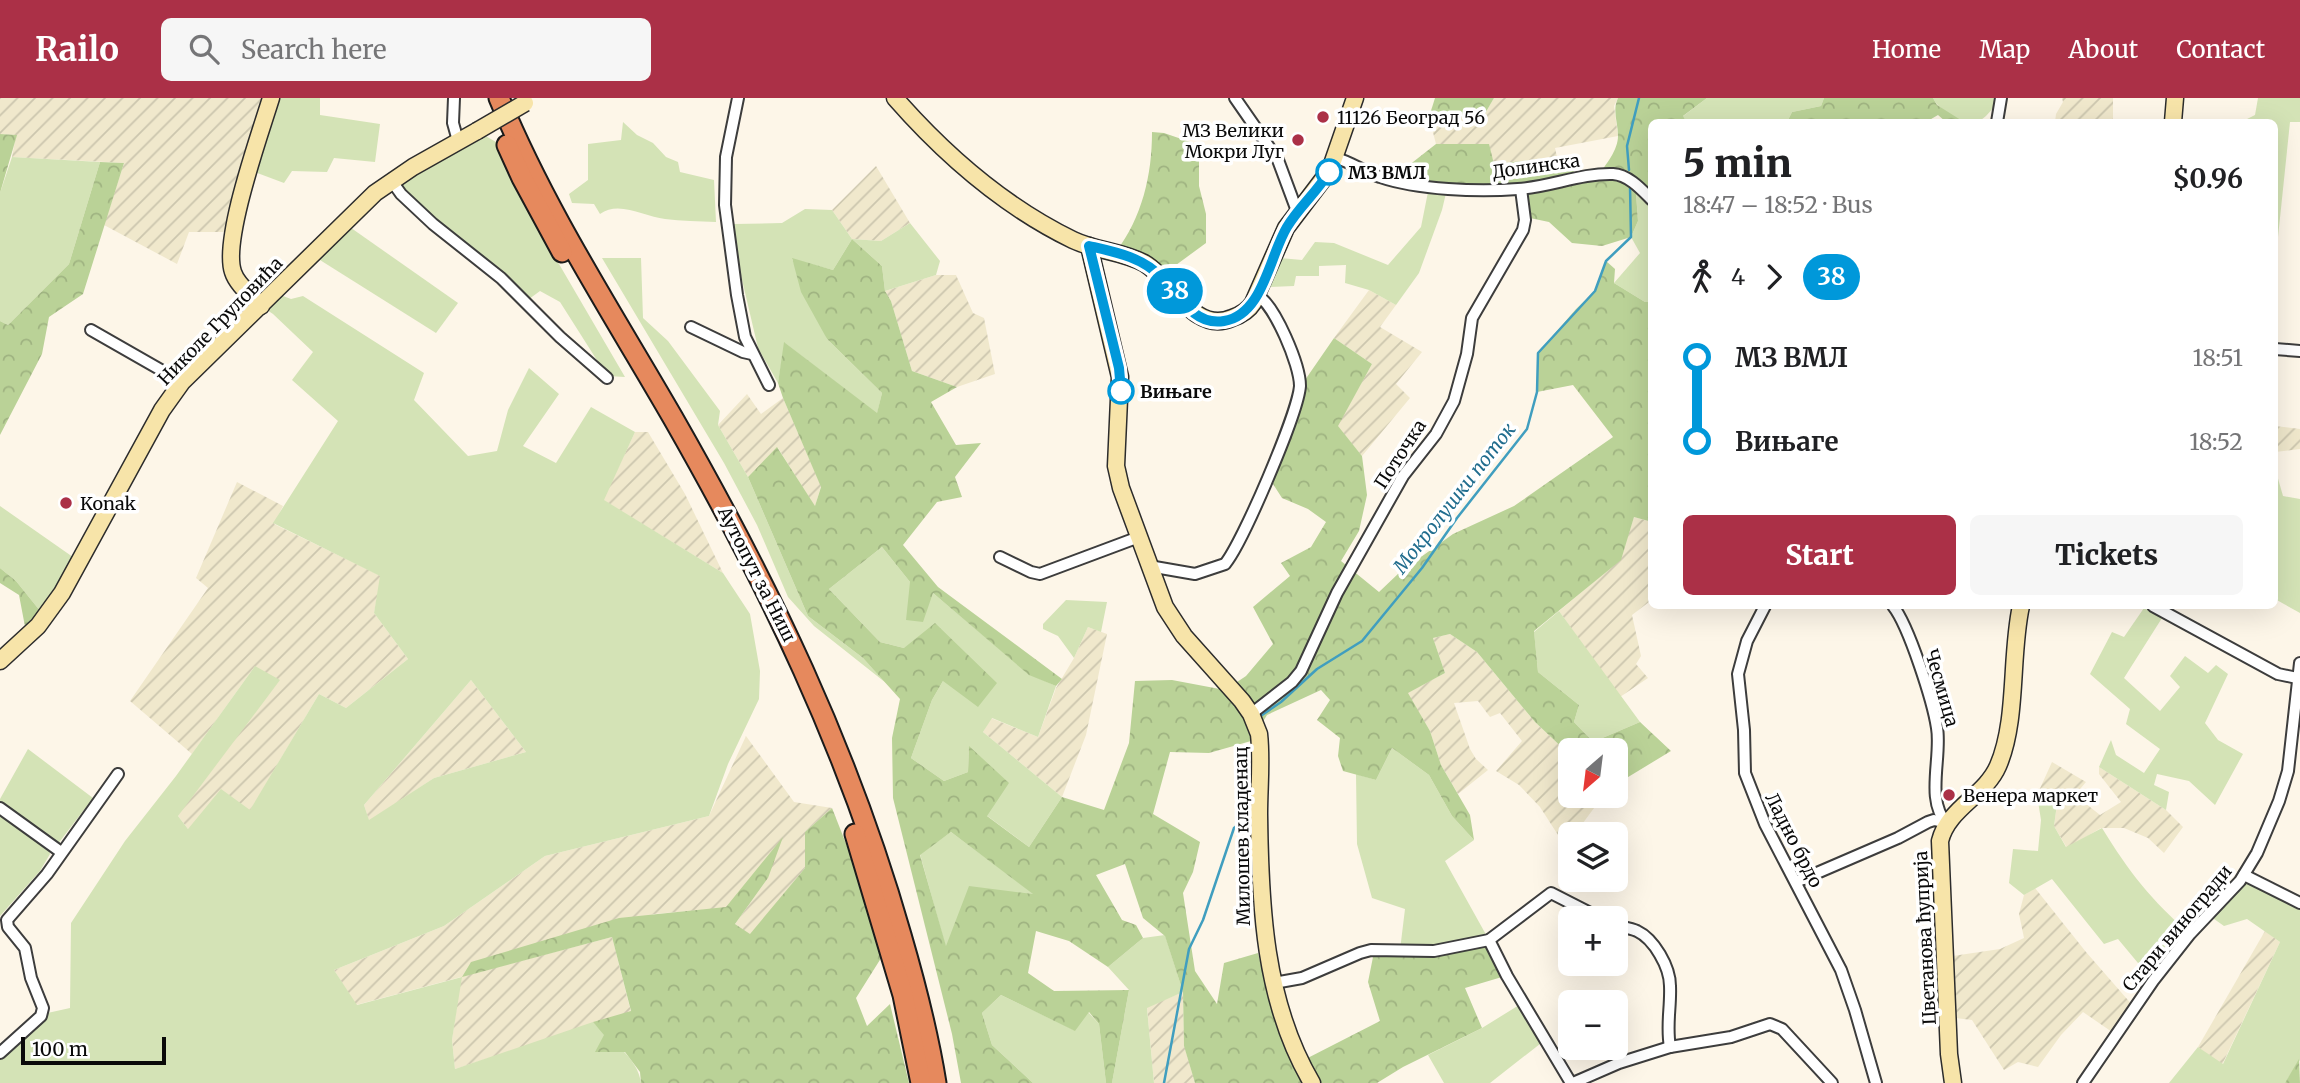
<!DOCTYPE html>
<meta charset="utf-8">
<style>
body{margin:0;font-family:Merriweather,serif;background:#f6f6f6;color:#202124;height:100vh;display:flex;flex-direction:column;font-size:26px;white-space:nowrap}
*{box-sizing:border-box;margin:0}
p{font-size:23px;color:#757577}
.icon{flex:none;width:38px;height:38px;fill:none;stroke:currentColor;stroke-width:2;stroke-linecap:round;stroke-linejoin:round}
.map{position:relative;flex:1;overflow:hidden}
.sheet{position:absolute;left:1648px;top:21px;width:630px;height:490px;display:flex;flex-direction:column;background:#fff;border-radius:10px;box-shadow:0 7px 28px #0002}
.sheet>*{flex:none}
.badge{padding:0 14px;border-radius:23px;font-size:24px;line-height:46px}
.needle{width:46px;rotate:208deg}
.tools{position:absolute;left:1558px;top:640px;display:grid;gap:14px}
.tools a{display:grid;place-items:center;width:70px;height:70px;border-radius:10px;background:#fff;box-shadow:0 7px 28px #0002;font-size:35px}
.scale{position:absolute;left:21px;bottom:18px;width:145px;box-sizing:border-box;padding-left:7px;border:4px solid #0a0a0a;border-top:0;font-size:19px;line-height:24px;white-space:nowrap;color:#0a0a0a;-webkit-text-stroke:5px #fff;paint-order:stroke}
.map>.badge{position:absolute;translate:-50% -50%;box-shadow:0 0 0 4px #fff}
.legs{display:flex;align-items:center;gap:10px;height:77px;padding:0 35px;font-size:23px}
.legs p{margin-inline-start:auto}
.headline{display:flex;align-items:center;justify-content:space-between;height:119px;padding:0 35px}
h1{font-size:38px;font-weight:800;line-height:52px}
.cta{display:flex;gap:14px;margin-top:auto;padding:14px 35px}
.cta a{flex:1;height:80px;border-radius:10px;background:#ab3047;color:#fff;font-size:28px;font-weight:800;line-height:80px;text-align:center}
.cta a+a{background:#f6f6f6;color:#202124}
ul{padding:0 35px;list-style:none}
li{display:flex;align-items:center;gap:24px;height:84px;font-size:26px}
li i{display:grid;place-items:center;width:10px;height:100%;margin:0 9px;background:currentColor}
li i::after{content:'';width:18px;height:18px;margin:-9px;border:5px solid;border-radius:50%;background:#fff}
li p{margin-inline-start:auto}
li:first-child i{background:linear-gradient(#0000 50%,currentColor 0)}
li:last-child i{background:linear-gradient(currentColor 50%,#0000 0)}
header{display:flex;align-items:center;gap:42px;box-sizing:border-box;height:98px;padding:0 35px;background:#ab3047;color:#fff}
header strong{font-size:33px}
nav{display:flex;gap:38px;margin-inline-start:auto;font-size:24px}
.search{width:490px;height:63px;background:#f6f6f6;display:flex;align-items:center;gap:18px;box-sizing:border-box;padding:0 24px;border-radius:10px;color:#757577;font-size:26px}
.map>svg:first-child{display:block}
.farmland{fill:url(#farmland-furrows)}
.grass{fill:#d4e3b6;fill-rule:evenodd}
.forest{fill:url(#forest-crowns);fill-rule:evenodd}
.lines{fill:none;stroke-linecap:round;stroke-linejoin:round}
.stream{stroke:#409ebf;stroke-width:2.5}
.street-casing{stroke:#3d3d3d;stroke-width:14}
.secondary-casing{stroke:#2c2c2c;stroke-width:19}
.highway-casing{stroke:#1b1b1b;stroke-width:23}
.street{stroke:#fff;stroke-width:10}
.secondary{stroke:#f7e4a9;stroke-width:16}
.highway{stroke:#e6895d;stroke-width:19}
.secondary-bridge-casing{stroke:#2c2c2c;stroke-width:19;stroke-linecap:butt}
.secondary-bridge{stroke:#f7e4a9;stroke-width:16}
.line-1-casing{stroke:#fff;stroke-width:16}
.line-1{stroke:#0098da;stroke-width:10}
.poi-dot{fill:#ab3047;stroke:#fff;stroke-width:2.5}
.stop-1-dot{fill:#fff;stroke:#0098da;stroke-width:3.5}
.labels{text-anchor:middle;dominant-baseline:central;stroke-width:7;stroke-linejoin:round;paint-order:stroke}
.poi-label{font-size:18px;fill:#0a0a0a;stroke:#fff;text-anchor:start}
.street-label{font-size:18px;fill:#0a0a0a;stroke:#fff}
.stop-label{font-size:18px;font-weight:bold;fill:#0a0a0a;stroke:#fff;text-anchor:start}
.water-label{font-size:19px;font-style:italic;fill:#216d8e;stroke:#fff}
</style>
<header>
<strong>Railo</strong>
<div class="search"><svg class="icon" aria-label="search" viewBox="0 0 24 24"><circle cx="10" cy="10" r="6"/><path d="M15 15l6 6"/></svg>Search here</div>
<nav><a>Home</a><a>Map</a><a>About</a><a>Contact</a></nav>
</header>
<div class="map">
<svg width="2300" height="985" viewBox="0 0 2300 985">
<defs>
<pattern id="farmland-furrows" width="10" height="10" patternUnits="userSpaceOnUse" patternTransform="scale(1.75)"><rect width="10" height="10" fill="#f0e8cc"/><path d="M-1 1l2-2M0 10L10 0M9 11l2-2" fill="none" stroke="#ccc6ae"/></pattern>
<pattern id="forest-crowns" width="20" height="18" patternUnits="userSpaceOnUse" patternTransform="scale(1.75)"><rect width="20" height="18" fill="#bad297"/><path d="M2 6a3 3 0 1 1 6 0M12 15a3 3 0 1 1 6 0" fill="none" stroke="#9fb381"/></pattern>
</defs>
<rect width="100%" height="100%" fill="#fdf6e8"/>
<g class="farmland">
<polygon points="0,0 271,0 233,134 189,134 177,166 104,127 124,65 12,59 16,37 0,36"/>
<polygon points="1494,0 1618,0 1614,8 1618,38 1555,50 1557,59 1494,66 1488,46 1436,46 1429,19 1483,19"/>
<polygon points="2062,0 2113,0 2113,24 2055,24 2056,16 2063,4"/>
<polygon points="876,68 910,125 881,143 852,141 832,112"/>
<polygon points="936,177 956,177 973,215 984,220 995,276 957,289 912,273 891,203 885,193"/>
<polygon points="1369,192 1396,207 1380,229 1422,254 1396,286 1410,300 1362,358 1337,328 1372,266 1334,240"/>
<polygon points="747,296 761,316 783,300 821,388 815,409 778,350 748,379 718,327"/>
<polygon points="2275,328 2300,331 2300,351 2275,354"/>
<polygon points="635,334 648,334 685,396 723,475 603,402"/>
<polygon points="237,384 283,408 274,426 381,478 374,515 408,561 346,610 319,596 250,713 188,731 178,718 255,568 192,656 130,603 208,490 196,480"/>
<polygon points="1634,419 1652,424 1652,498 1649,504 1632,517 1641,558 1636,566 1648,580 1620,599 1559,513 1620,462"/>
<polygon points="1088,529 1107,536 1086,637 1062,699 983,634 991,620 1038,639 1056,590 1074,560"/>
<polygon points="1450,536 1477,554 1535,624 1570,657 1570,698 1603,698 1574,737 1570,737 1570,743 1562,753 1558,737 1540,709 1519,687 1496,673 1522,643 1500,615 1490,619 1478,603 1454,605 1470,651 1476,661 1488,672 1458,696 1441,667 1430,633 1407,595 1445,575 1433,540"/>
<polygon points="471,582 526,654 434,680 369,723 364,707"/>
<polygon points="746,638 794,704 832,710 805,734 805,770 750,837 735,826 768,780 726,810 654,816 463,878 612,839 631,914 455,971 452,942 461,879 356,907 334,872 444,828 545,758 709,718"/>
<polygon points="2052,664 2086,684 2075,697 2100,717 2121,704 2099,676 2099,669 2166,712 2183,729 2164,755 2148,740 2124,730 2101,730 2067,750 2054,728 2058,700 2037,697"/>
<polygon points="2035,790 2086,854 2134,909 2115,936 2083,914 2061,937 2038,969 2018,964 2004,972 1972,922 1947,919 1946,859 2000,851 2024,840 2019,816 2024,797"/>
<polygon points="2265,833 2280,844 2222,967 2198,949"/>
<polygon points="1183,894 1184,947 1195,985 1154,985 1147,909"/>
</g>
<g class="grass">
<polygon points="274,0 320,0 320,17 380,26 375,64 334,60 327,74 292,73 284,85 249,72"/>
<polygon points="1707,0 1824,0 1821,8 1792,14 1787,24 1686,24 1682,19"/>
<path d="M1933 0H2001C1983 23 1977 33 1949 16 1942 11 1937 8 1933 0Z"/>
<polygon points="2258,0 2300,0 2300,24 2290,24 2278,139 2275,138 2275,24 2241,24 2255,17"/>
<path d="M623 24 637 37 653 45 666 59 678 64 680 74 714 82 716 124C699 123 681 123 665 121 645 119 619 102 600 116L594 106 572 105 569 96 588 82V46L621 42Z"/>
<polygon points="477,33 496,44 559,166 625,279 607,278 560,204 540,193 525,204 391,82"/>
<polygon points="12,59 100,64 69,166 8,227 0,223 0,95"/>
<polygon points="1429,89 1447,91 1442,112 1419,175 1396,207 1369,192 1345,185 1346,167 1319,168 1319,178 1296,178 1294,188 1270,189 1280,160 1302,162 1315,144 1334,145 1388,167 1421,129"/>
<polygon points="1636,94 1652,108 1652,204 1645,204 1614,185 1640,155 1631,139 1638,123"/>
<polygon points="805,111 832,112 852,141 881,143 910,125 940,163 936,177 885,193 882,168 852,141 833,172 792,161 827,241 882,295 877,316 785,245 778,285 758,250 736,156 734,126 782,125"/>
<polygon points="344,125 458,205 436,235 312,157"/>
<polygon points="602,160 641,160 643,220 668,243 720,313 718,327 748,379 808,518 863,560 886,585 814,528 788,499 757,427 724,365"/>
<path d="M275 195 291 201 303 198 424 275 414 302 468 358 497 353 508 312 529 270 559 296 523 348 556 365 591 309 635 334 604 402 723 475 750 516 760 573 759 601 728 666 709 718 545 758 444 828 334 872 357 907 462 879 452 942 455 971 593 924C610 943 638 959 641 985H0V954L43 916 70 910 71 825 125 743 176 678 255 568 280 582 178 718 188 731 221 691 250 712 319 596 346 610 408 561 374 515 380 478 273 425 338 323 292 282 313 254 273 216 261 208ZM471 582 526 654 434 680 369 722 364 707Z"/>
<polygon points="2275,370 2283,398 2300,401 2300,515 2275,501"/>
<polygon points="0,408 80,464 45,519 16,483 0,470"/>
<polygon points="882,449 910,484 933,495 1029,576 1056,588 1038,639 992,620 983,634 1062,699 1029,749 986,717 969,649 968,674 944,683 911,660 932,602 943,583 904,550 880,544 829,491"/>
<polygon points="1066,502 1107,504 1101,534 1088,529 1074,560 1058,538 1043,531 1043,526"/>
<polygon points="2144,510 2162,520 2124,580 2160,613 2180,589 2170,578 2185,558 2208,575 2216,567 2228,576 2205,625 2218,642 2243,656 2215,707 2189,683 2157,676 2154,687 2169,694 2166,712 2099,669 2111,642 2116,657 2144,675 2160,651 2126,626 2130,611 2090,576 2112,534 2124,539"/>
<polygon points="1559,513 1640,624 1593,644 1574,624 1579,607 1538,574 1534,534"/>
<polygon points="1392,650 1429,677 1452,718 1474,742 1445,763 1489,842 1400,852 1405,811 1372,800 1357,746 1356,676 1376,682"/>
<polygon points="28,651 93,700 54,751 48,749 50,756 40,773 0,818 0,701"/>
<path d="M2037 697 2058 699 2054 728 2066 749 2102 730C2129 774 2151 802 2190 836L2153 883 2118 841 2104 846 2052 781 2024 797 2009 785 2013 751 2038 753 2041 722Z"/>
<polygon points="951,734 1034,796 946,850 920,756"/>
<polygon points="2244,777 2300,806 2300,962 2285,985 2169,985 2198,949 2223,966 2280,844 2247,821 2224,828 2207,816"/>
<polygon points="1165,837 1183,894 1147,910 1154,985 1112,985 1129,892 1108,869 1143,840"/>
<polygon points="1001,897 1074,932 1088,914 1099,926 1106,985 1033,985 992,947 982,915"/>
<polygon points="1524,904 1545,942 1490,985 1444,985 1428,957 1482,930"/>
</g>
<g class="forest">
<polygon points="1435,0 1494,0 1483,19 1429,19"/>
<path d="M1618 0H1707L1683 18 1686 24H1652V108L1636 95 1638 123 1631 139 1602 148 1572 145 1549 124 1525 119 1521 91 1390 82 1436 46H1489L1494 66 1557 59 1580 79 1598 77C1606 67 1618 52 1618 38 1618 24 1612 13 1618 0Z"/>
<polygon points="1824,0 1933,0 1937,7 1964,24 1946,24 1938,17 1926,24 1787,24 1792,14 1821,8"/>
<path d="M1152 34 1164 35 1199 47V88L1206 116V145L1161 178 1116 154C1142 119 1152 78 1152 34Z"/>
<polygon points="0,36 17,37 0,95"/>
<polygon points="100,64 124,65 83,196 49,219 42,256 0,337 0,223 8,227 69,166"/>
<path d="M852 141 882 168 885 193 891 203 912 273 957 289 931 304 956 347 981 345 955 379 962 399 937 404 903 447 938 489 1062 581 1056 588 1029 577 933 495 923 524 906 522 910 484 882 449 829 491 880 544 904 550 935 525 997 585 978 609 943 583 932 602 911 660 944 683 968 674 969 648 1009 685 987 718 1029 749 1062 699 1104 712 1129 645 1135 583 1172 582 1225 592 1246 578 1273 546 1253 509 1290 478 1281 465 1311 449 1326 424 1308 411 1282 400 1273 386 1305 282 1334 240 1372 266 1338 328 1362 358 1367 397 1359 433 1341 463 1379 494 1400 474 1453 436 1514 408 1613 339 1573 287 1537 294 1538 255 1576 211 1595 193 1606 163 1615 171 1614 185 1645 204H1652V424L1634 419 1621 462 1534 533 1538 574 1579 607 1574 624 1593 644 1640 624 1671 653 1615 687V653H1570V657L1535 624 1477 554 1450 536 1433 540 1445 575 1408 595 1430 633 1441 667 1470 717 1474 742 1452 718 1429 677 1392 650 1376 682 1343 673 1338 658 1340 640 1317 622 1330 602 1321 592 1267 617 1251 643 1209 655 1170 654 1153 716 1200 744 1193 774 1183 795 1195 873 1217 906 1224 865 1258 855 1272 911 1294 967 1380 923 1368 884 1373 859 1435 856 1486 845 1502 879 1465 890 1482 930 1403 969 1377 985H1195L1184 948 1183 894 1165 838 1143 820 1125 766 1096 777 1122 822 1136 827 1143 840 1108 869 1069 843 1036 833 1028 875 1054 893 1129 892 1112 985H1106L1099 926 1089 914 1075 933 1001 897 982 915 992 947 1033 985H961L952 936 893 700 892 640 900 601 863 560 808 518 748 379 777 349 815 408 821 389 783 300 778 285 784 244 877 315 882 295 827 241 801 194 792 160 833 172ZM951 734 1033 796 969 788 946 848 920 757Z"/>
<polygon points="0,470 16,483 45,519 27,539 19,497 0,485"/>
<polygon points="832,710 865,794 883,857 856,900 867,928 890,906 909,985 641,985 640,974 625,954 595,954 604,937 593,924 631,913 612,839 462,879 471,864 619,820 726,809 783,739 768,780 735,826 750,836 805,770 805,734"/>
<polygon points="2299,961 2300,985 2285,985"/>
</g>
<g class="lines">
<g class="stream">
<polyline points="1629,72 1627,48 1639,0"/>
<polyline points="1262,617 1281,604 1317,571 1362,543 1422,470 1457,420 1527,331 1537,294 1538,255 1595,193 1606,163 1631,139 1630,88"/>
<polyline points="1164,985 1189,851 1203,822 1234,730 1253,714"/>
</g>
<g class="street-casing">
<g id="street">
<polyline points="454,0 453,25 458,43"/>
<polyline points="738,0 726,59 725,107 737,197 745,239 769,287"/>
<polyline points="1235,0 1278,62 1297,113"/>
<polyline points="1997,24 2001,0"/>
<path d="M1336 60C1351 64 1364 74 1380 79 1418 92 1478 94 1518 91 1550 89 1581 75 1613 76 1629 77 1642 92 1652 102"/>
<polyline points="391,82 401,96 433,126 501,180 560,239 607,280"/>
<polyline points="691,229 743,254 752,256"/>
<polyline points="91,232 182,284"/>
<polyline points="2275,251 2300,253"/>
<polyline points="1000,459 1031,474 1040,476 1139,439"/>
<path d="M1149 468 1195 476 1225 466C1243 444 1298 315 1300 288 1300 267 1275 207 1257 197"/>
<polyline points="1765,508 1747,543 1738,576 1744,632 1745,675 1765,726 1841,872 1855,912 1876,985"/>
<path d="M1893 508C1909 528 1933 604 1937 630 1942 658 1925 704 1947 725"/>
<polyline points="2153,508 2278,576 2297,580"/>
<polyline points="1251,616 1292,584 1301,573 1337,495 1403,378 1436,336 1454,303 1467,256 1472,220 1523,132 1525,122 1521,91"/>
<polyline points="0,710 61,754"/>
<polyline points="2244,777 2300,805"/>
<polyline points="1796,784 1898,740 1928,724 1934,722 1947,725"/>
<path d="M1615 827C1622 829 1630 830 1637 833 1654 841 1670 869 1670 888 1671 909 1666 928 1670 949"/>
<polyline points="1489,842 1507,878 1571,985"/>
<polyline points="1274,885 1302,880 1360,855 1371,852 1434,853 1489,842 1551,795 1602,821"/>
<polyline points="0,955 41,918 43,910 31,880 25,850 8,829 7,822 47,776 118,676"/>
<polyline points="1573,985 1619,965 1670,949 1731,939 1770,926 1782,931 1832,985"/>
<polyline points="2083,985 2153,883 2190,836 2240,783 2257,755 2279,703 2288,673 2300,565"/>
</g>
</g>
<g class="secondary-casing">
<g id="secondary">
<path d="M895 0C945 57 1005 109 1073 142 1096 153 1121 153 1144 165 1172 181 1193 237 1232 220 1241 217 1248 213 1253 205L1286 130 1330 72 1355 0"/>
<polyline points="2173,24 2175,0"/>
<path d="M1089 148 1120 279 1116 368 1121 390 1165 509 1184 538 1242 603 1251 616 1259 636C1262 662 1259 689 1259 716 1260 807 1264 904 1312 985"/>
<path d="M261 208C252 198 237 187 233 174 222 142 260 36 271 0"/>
<polyline points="0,563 38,528 62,495 162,312 182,284 375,95 413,69 477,33"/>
<path d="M1953 985 1949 956 1940 743C1948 710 1985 698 1998 668 2018 622 2010 557 2021 508"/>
</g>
</g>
<g class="highway-casing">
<g id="highway">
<path d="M499 0C545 112 613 216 673 320 769 488 848 651 901 837 915 885 928 935 936 985"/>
<polyline points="507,47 522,80 562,154"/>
<polyline points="855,736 903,897 921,985"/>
</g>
</g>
<use href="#street" class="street"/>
<use href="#secondary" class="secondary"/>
<use href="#highway" class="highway"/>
<g class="secondary-bridge-casing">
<polyline id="secondary-bridge" points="477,33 525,5"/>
</g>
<use href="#secondary-bridge" class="secondary-bridge"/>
</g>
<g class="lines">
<g class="line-1-casing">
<path id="line-1" d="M1121 293 1119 270 1089 148C1115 154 1142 159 1161 179 1172 190 1182 205 1194 215 1203 222 1213 225 1224 223 1263 217 1269 159 1287 129 1299 109 1317 94 1329 74"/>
</g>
<use href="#line-1" class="line-1"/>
</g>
<g class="poi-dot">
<circle cx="1323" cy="19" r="7"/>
<circle cx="1298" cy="42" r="7"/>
<circle cx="66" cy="405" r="7"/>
<circle cx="1949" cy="697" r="7"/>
</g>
<g class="stop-1-dot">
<circle cx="1329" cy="74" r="12"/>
<circle cx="1121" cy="293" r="12"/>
</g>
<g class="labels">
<g class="poi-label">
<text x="1337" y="19">11126 Београд 56</text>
<text x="1284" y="32" text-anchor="end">МЗ Велики<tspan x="1284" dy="21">Мокри Луг</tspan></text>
<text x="80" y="405">Konak</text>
<text x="1963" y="697">Венера маркет</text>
</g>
<g class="street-label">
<text transform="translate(1536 68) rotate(-8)">Долинска</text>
<text transform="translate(220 223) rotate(-46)">Николе Груловића</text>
<text transform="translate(1400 356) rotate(-57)">Поточка</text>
<text transform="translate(757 476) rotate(63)">Аутопут за Ниш</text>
<text transform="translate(1942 590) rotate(74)">Чесмица</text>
<text transform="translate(1242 738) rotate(-91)">Милошев кладенац</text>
<text transform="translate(1794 742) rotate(63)">Ладно брдо</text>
<text transform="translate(2177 830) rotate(-50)">Стари виногради</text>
<text transform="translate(1925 840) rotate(-93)">Цветанова ћуприја</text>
</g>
<g class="stop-label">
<text x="1348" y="74">МЗ ВМЛ</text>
<text x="1140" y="293">Вињаге</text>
</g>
<g class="water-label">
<text transform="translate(1454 400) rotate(-52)">Мокролушки поток</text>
</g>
</g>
</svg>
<div class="tools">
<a><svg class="needle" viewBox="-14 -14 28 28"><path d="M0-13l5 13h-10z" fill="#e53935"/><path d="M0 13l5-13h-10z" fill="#757577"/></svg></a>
<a><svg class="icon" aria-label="layers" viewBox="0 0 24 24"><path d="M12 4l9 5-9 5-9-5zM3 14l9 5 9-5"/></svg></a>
<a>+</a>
<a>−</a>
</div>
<div class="scale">100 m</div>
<b class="badge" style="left:1175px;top:193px;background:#0098da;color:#fff">38</b>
<section class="sheet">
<div class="headline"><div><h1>5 min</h1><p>18:47 – 18:52 · Bus</p></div><b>$0.96</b></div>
<div class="legs"><svg class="icon" aria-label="walk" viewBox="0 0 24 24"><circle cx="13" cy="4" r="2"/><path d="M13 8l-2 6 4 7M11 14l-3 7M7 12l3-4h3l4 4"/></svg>4<svg class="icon" aria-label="forward" viewBox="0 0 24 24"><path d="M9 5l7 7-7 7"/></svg><b class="badge" style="background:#0098da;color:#fff">38</b></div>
<ul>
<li><i style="color:#0098da"></i><b>МЗ ВМЛ</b><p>18:51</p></li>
<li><i style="color:#0098da"></i><b>Вињаге</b><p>18:52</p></li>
</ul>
<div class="cta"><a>Start</a><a>Tickets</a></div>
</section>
</div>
